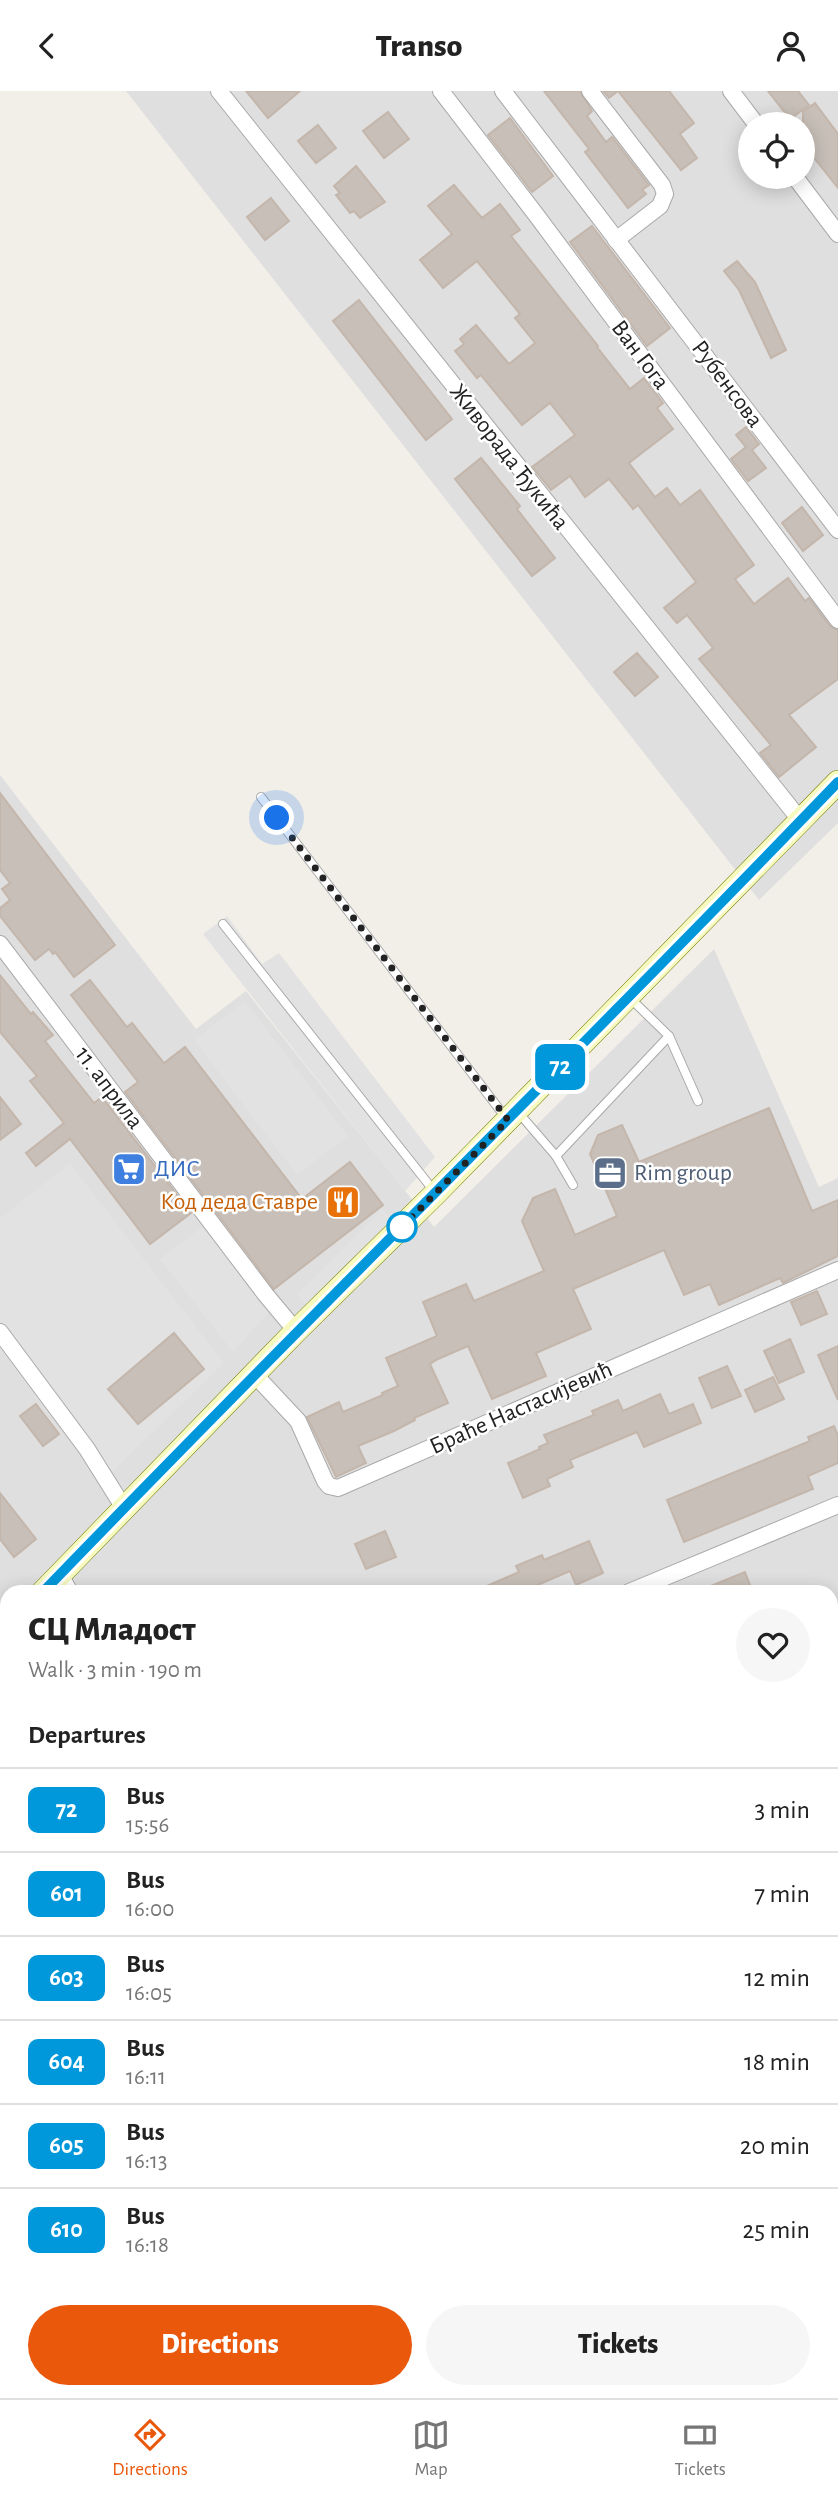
<!DOCTYPE html>
<meta charset="utf-8">
<style>
body{margin:0;font-family:"Alegreya Sans",sans-serif;background:#f6f6f6;color:#222;height:100vh;display:flex;flex-direction:column;font-size:26px;white-space:nowrap}
*{box-sizing:border-box;margin:0}
p{font-size:23px;color:#767676}
.icon{flex:none;width:38px;height:38px;fill:none;stroke:currentColor;stroke-width:2;stroke-linecap:round;stroke-linejoin:round}
.map{position:relative;flex:1;overflow:hidden}
.details{position:absolute;left:0px;top:1494px;width:838px;height:814px;display:flex;flex-direction:column;background:#fff;border-radius:21px 21px 0 0;box-shadow:0 4px 18px #0003}
.details>*{flex:none}
.badge{padding:0 14px;border-radius:10px;font-size:24px;line-height:46px}
.buttons{position:absolute;left:738px;top:21px;display:grid;gap:14px}
.buttons a{display:grid;place-items:center;width:77px;height:77px;border-radius:50%;background:#fff;box-shadow:0 4px 18px #0003;font-size:35px}
.you{position:absolute;width:35px;height:35px;margin:-18px;border:5px solid #fff;border-radius:50%;background:#1a73e8;box-shadow:0 0 0 10px #1a73e833}
.map>.badge{position:absolute;translate:-50% -50%;box-shadow:0 0 0 4px #fff}
h2{padding:0 28px;font-size:26px;line-height:63px}
.round{display:grid;place-items:center;flex:none;width:74px;height:74px;border-radius:37px;background:#f6f6f6}
.overview{display:flex;align-items:center;justify-content:space-between;height:119px;padding:0 28px}
h1{font-size:33px;font-weight:800;line-height:52px}
.action{display:flex;gap:14px;margin-top:auto;padding:14px 28px}
.action a{flex:1;height:80px;border-radius:42px;background:#ea580c;color:#fff;font-size:28px;font-weight:800;line-height:80px;text-align:center}
.action a+a{background:#f6f6f6;color:#222}
ul{padding:0;list-style:none}
li{display:flex;align-items:center;gap:21px;height:84px;padding:0 28px;border-top:2px solid #e0e0e0}
li div{flex:1}
li b{display:block;font-size:26px}
li em{font-style:normal}
li .badge{min-width:77px;font-weight:700;text-align:center}
header{display:flex;justify-content:space-between;align-items:center;height:91px;padding:0 28px;background:#fff;font-size:32px;font-weight:800}
.menu{display:flex;justify-content:space-around;align-items:center;height:98px;border-top:2px solid #e0e0e0;background:#fff;font-size:19px;color:#767676}
.menu a{display:grid;justify-items:center;gap:4px}
.menu .on{color:#ea580c}
.map>svg:first-child{display:block}
.residential{fill:#e0dfdf;fill-rule:evenodd}
.farmland{fill:#eef0d5}
.parking{fill:#e2e2e2}
.building{fill:#c7bfb8;stroke:#c4b6ab;stroke-width:2}
.lines{fill:none;stroke-linecap:round;stroke-linejoin:round}
.lane-casing{stroke:#a9a9a9;stroke-width:10}
.street-casing{stroke:#a9a9a9;stroke-width:18}
.secondary-casing{stroke:#707d05;stroke-width:24}
.lane{stroke:#fff;stroke-width:8}
.street{stroke:#fff;stroke-width:16}
.secondary{stroke:#f7fabf;stroke-width:23}
.line-casing{stroke:#fff;stroke-width:16}
.line{stroke:#0098da;stroke-width:10}
.walk{stroke:#222;stroke-width:7;stroke-dasharray:0 12.6}
.stop-dot{fill:#fff;stroke:#0098da;stroke-width:3.5}
.labels{text-anchor:middle;dominant-baseline:central;stroke-width:5;stroke-linejoin:round;paint-order:stroke}
.street-label{font-size:24px;fill:#222;stroke:#fff}
.shop-label{font-size:24px;fill:#366cbe;stroke:#fff;text-anchor:start}
.service-label{font-size:24px;fill:#4e5e75;stroke:#fff;text-anchor:start}
.food-label{font-size:24px;fill:#c56008;stroke:#fff;text-anchor:end}
</style>
<header><svg class="icon" aria-label="back" viewBox="0 0 24 24"><path d="M15 5l-7 7 7 7"/></svg>Transo<svg class="icon" aria-label="person" viewBox="0 0 24 24"><circle cx="12" cy="8" r="4"/><path d="M4 21q1-7 8-7t8 7"/></svg></header>
<div class="map">
<svg width="838" height="2307" viewBox="0 0 838 2307">
<rect width="100%" height="100%" fill="#f2efe9"/>
<g class="residential">
<path d="M126 0H838V732L759 809ZM751 33H803V86H751Z"/>
<polygon points="0,684 196,938 246,900 434,1136 714,858 819,1096 838,1087 838,1553 831,1556 831,1502 7,1502 7,2301 542,2301 528,2307 0,2307"/>
<polygon points="838,1657 838,2183 831,2185 831,1659"/>
</g>
<polygon class="farmland" points="838,2183 838,2307 528,2307 542,2301 831,2301 831,2185"/>
<g class="parking">
<polygon points="227,825 262,873 279,862 435,1066 405,1100 203,843"/>
<polygon points="245,910 348,1045 297,1084 194,949"/>
<polygon points="70,1072 224,1272 106,1387 0,1241 0,1127"/>
<polygon points="382,1118 394,1130 308,1216 296,1204"/>
<polygon points="206,1133 271,1219 233,1261 160,1168"/>
</g>
<g class="building">
<polygon points="246,0 300,0 268,27"/>
<polygon points="544,0 580,0 592,20 587,25 606,51 612,46 649,94 642,99 646,103 628,117 585,61 589,58"/>
<polygon points="603,0 669,0 694,32 680,43 697,67 681,79 618,0 609,7"/>
<polygon points="768,0 798,0 809,14 790,28"/>
<polygon points="815,12 838,43 838,97 803,53 803,21"/>
<polygon points="388,21 409,48 384,67 363,40"/>
<polygon points="510,27 553,85 532,101 488,44"/>
<polygon points="318,34 336,57 316,72 298,50"/>
<polygon points="356,75 385,111 360,127 354,120 350,122 336,104 340,102 334,95"/>
<polygon points="454,94 482,127 500,113 520,139 511,145 598,255 597,256 630,298 644,287 663,312 657,317 673,338 629,372 655,406 667,397 680,414 700,399 754,474 735,488 754,513 788,487 805,510 809,507 830,535 838,539 838,588 789,624 816,656 779,686 760,662 771,654 699,568 713,557 687,524 677,532 664,517 696,491 638,414 633,418 609,388 585,406 570,385 551,399 532,376 575,344 550,312 522,334 481,284 477,287 455,260 464,253 460,248 476,234 509,273 535,252 515,227 520,223 477,170 443,197 420,169 452,143 428,115"/>
<polygon points="271,107 289,130 265,149 247,126"/>
<polygon points="592,135 670,237 647,255 570,151"/>
<polygon points="737,170 755,191 786,259 771,267 739,199 724,180"/>
<polygon points="359,209 452,328 426,349 333,230"/>
<polygon points="746,336 759,353 752,359 766,377 748,390 731,368 746,356 736,344"/>
<polygon points="481,367 520,415 517,418 555,467 532,485 455,388"/>
<polygon points="802,416 823,444 803,460 782,432"/>
<polygon points="637,562 658,586 635,605 614,581"/>
<polygon points="0,702 115,854 74,886 55,861 53,863 49,858 35,869 0,825 0,817 10,809 2,798 10,792 0,779"/>
<polygon points="0,884 31,923 33,921 53,944 45,950 94,1012 102,1006 191,1122 150,1153 70,1048 36,1075 26,1062 64,1032 30,990 37,985 0,941"/>
<polygon points="90,889 127,936 132,932 164,972 185,956 302,1108 350,1071 383,1114 274,1198 125,1001 138,991 71,904"/>
<polygon points="0,1006 21,1033 0,1049"/>
<polygon points="769,1017 812,1120 838,1109 838,1165 783,1192 780,1187 719,1214 710,1193 684,1204 664,1159 573,1198 591,1238 536,1262 546,1285 492,1308 468,1255 438,1268 430,1273 448,1312 414,1327 415,1329 394,1340 358,1355 366,1372 336,1386 307,1326 339,1311 343,1321 383,1304 382,1302 398,1295 386,1267 437,1245 423,1211 466,1193 474,1210 544,1180 522,1130 533,1107 555,1098 575,1144 617,1125 590,1063 598,1044 622,1034 639,1071"/>
<polygon points="817,1200 827,1223 801,1234 791,1211"/>
<polygon points="174,1242 204,1278 138,1333 108,1298"/>
<polygon points="790,1248 804,1281 779,1292 764,1260"/>
<polygon points="838,1255 838,1309 818,1264"/>
<polygon points="727,1275 741,1305 712,1317 699,1287"/>
<polygon points="773,1286 784,1308 755,1321 745,1299"/>
<polygon points="660,1303 669,1323 693,1313 701,1332 644,1356 637,1341 606,1354 570,1369 573,1376 547,1388 550,1395 523,1407 508,1372 540,1358 539,1356 548,1352 544,1344 594,1324 592,1320 618,1309 623,1320"/>
<polygon points="36,1313 59,1343 43,1355 20,1325"/>
<polygon points="834,1335 838,1345 838,1372 808,1385 813,1398 684,1451 667,1409 810,1350 808,1346"/>
<polygon points="0,1402 36,1448 14,1466 0,1448"/>
<polygon points="385,1440 396,1466 366,1478 355,1453"/>
<polygon points="589,1450 603,1482 576,1494 570,1480 519,1502 471,1502 519,1481 516,1475 542,1464 544,1469"/>
<polygon points="745,1481 753,1502 696,1502 696,1501"/>
</g>
<g class="lines">
<g class="lane-casing">
<g id="lane">
<polyline points="261,706 506,1027"/>
<polyline points="223,833 434,1100"/>
<polyline points="631,908 669,945 698,1010"/>
<polyline points="518,1021 556,1065 573,1094"/>
<polyline points="556,1065 669,945"/>
<polyline points="64,1483 75,1502"/>
</g>
</g>
<g class="street-casing">
<g id="street">
<polyline points="219,0 801,730"/>
<polyline points="441,0 537,125 838,529"/>
<polyline points="503,0 838,439"/>
<polyline points="590,0 662,94 665,103 660,115 616,149"/>
<polyline points="731,0 756,33"/>
<polyline points="795,86 838,143"/>
<polyline points="0,853 266,1204 296,1240"/>
<polyline points="0,1241 87,1358 124,1417"/>
<polyline points="254,1283 298,1330 325,1390 329,1395 338,1397 838,1179"/>
<polyline points="627,1502 838,1414"/>
<polyline points="0,1658 7,1675"/>
<polyline points="831,1764 838,1762"/>
<polyline points="831,1899 838,1896"/>
<polyline points="831,2000 838,1997"/>
<polyline points="831,2118 838,2115"/>
<polyline points="0,2188 7,2206"/>
<polyline points="263,2301 266,2307"/>
<polyline points="367,2307 381,2301"/>
</g>
</g>
<g class="secondary-casing">
<g id="secondary">
<polyline points="42,1502 296,1240 436,1102 838,691"/>
<polyline points="0,1544 7,1537"/>
</g>
</g>
<use href="#lane" class="lane"/>
<use href="#street" class="street"/>
<use href="#secondary" class="secondary"/>
</g>
<g class="lines">
<g class="line-casing">
<path id="line" d="M42 1502C305 1229 576 964 838 691"/>
</g>
<use href="#line" class="line"/>
<polyline class="walk" points="277,727 508,1029 396,1142 402,1136"/>
</g>
<defs>
<g id="supermarket-square" transform="scale(1.75)"><rect x="-9" y="-9" width="18" height="18" rx="4" fill="#3f7fe0" stroke="#fff"/><path d="M-6-5.5h2.5l.6 2H6L4.5 2H-2.5L-4.4-4H-6ZM-1.5 3.2a1.3 1.3 0 1 0 .1 0ZM3 3.2a1.3 1.3 0 1 0 .1 0Z" fill="#fff"/></g>
<g id="office-square" transform="scale(1.75)"><rect x="-9" y="-9" width="18" height="18" rx="4" fill="#5c6f8a" stroke="#fff"/><path d="M-6-3h4V-5.5h4V-3h4V5H-6ZM-1-4.5V-3h2v-1.5ZM-6 0V1H6V0Z" fill="#fff"/></g>
<g id="restaurant-square" transform="scale(1.75)"><rect x="-9" y="-9" width="18" height="18" rx="4" fill="#e8710a" stroke="#fff"/><path d="M-5-6h1v4h1v-4h1v4h1v-4h1v5L-1.5 .5V6h-2V.5L-5-1ZM5-6V6H3V1.5H1.5Q1.5-4 5-6Z" fill="#fff"/></g>
</defs>
<g fill-rule="evenodd">
<use href="#supermarket-square" x="129" y="1078"/>
<use href="#office-square" x="610" y="1082"/>
<use href="#restaurant-square" x="343" y="1111"/>
</g>
<circle class="stop-dot" cx="402" cy="1136" r="14"/>
<g class="labels">
<g class="street-label">
<text transform="translate(640 264) rotate(53)">Ван Гога</text>
<text transform="translate(727 293) rotate(53)">Рубенсова</text>
<text transform="translate(509 366) rotate(52)">Живорада Ђукића</text>
<text transform="translate(109 997) rotate(53)">11. априла</text>
<text transform="translate(521 1317) rotate(-24)">Браће Настасијевић</text>
</g>
<g class="shop-label">
<text x="154" y="1078">ДИС</text>
</g>
<g class="service-label">
<text x="634" y="1082">Rim group</text>
</g>
<g class="food-label">
<text x="318" y="1111">Код деда Ставре</text>
</g>
</g>
</svg>
<div class="buttons">
<a><svg class="icon" aria-label="locate" viewBox="0 0 24 24"><circle cx="12" cy="12" r="6"/><path d="M12 2v4M12 18v4M2 12h4M18 12h4"/></svg></a>
</div>
<div class="you" style="left:277px;top:727px"></div>
<b class="badge" style="left:560px;top:976px;background:#0098da;color:#fff">72</b>
<section class="details">
<div class="overview"><div><h1>СЦ Младост</h1><p>Walk · 3 min · 190 m</p></div><a class="round"><svg class="icon" aria-label="heart" viewBox="0 0 24 24"><path d="M12 20l-8-8c-3-5 5-10 8-4 3-6 11-1 8 4z"/></svg></a></div>
<h2>Departures</h2>
<ul>
<li><span class="badge" style="background:#0098da;color:#fff">72</span><div><b>Bus</b><p>15:56</p></div><em>3 min</em></li>
<li><span class="badge" style="background:#0098da;color:#fff">601</span><div><b>Bus</b><p>16:00</p></div><em>7 min</em></li>
<li><span class="badge" style="background:#0098da;color:#fff">603</span><div><b>Bus</b><p>16:05</p></div><em>12 min</em></li>
<li><span class="badge" style="background:#0098da;color:#fff">604</span><div><b>Bus</b><p>16:11</p></div><em>18 min</em></li>
<li><span class="badge" style="background:#0098da;color:#fff">605</span><div><b>Bus</b><p>16:13</p></div><em>20 min</em></li>
<li><span class="badge" style="background:#0098da;color:#fff">610</span><div><b>Bus</b><p>16:18</p></div><em>25 min</em></li>
</ul>
<div class="action"><a>Directions</a><a>Tickets</a></div>
</section>
</div>
<nav class="menu">
<a class="on"><svg class="icon" aria-label="directions" viewBox="0 0 24 24"><path d="M12 3l9 9-9 9-9-9zM9 14v-3h6M13 9l2 2-2 2"/></svg>Directions</a>
<a><svg class="icon" aria-label="map" viewBox="0 0 24 24"><path d="M3 6l6-2 6 2 6-2v14l-6 2-6-2-6 2zM9 4v14M15 6v14"/></svg>Map</a>
<a><svg class="icon" aria-label="tickets" viewBox="0 0 24 24"><path d="M3 7h18v10H3zM15 7v10"/></svg>Tickets</a>
</nav>
